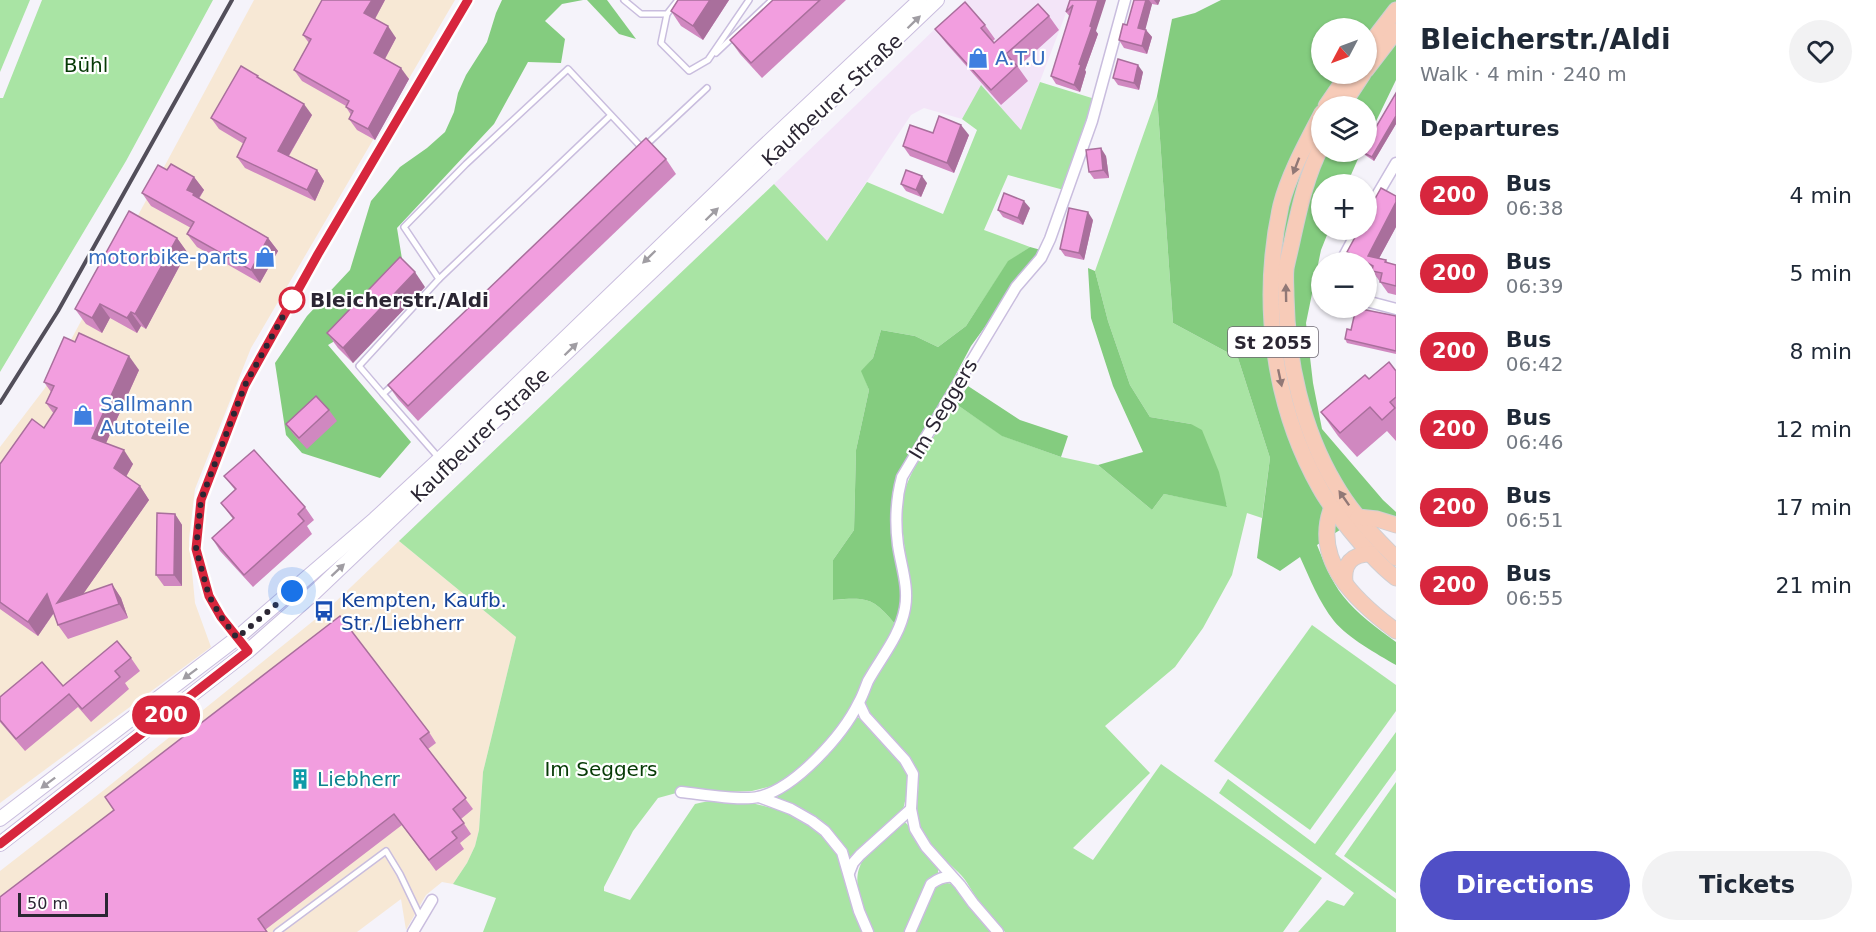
<!DOCTYPE html>
<meta charset="utf-8">
<style>
body{margin:0;font-family:"DejaVu Sans",sans-serif;background:#f2f2f3;color:#1f2937;height:100vh;display:flex;flex-direction:column;font-size:22px;white-space:nowrap}
*{box-sizing:border-box;margin:0}
p{font-size:20px;color:#747a83}
.icon{flex:none;width:33px;height:33px;fill:none;stroke:currentColor;stroke-width:2;stroke-linecap:round;stroke-linejoin:round}
.map{position:relative;flex:1;overflow:hidden}
.drawer{display:flex;flex-direction:column;background:#fff;width:480px}
.drawer>*{flex:none}
.badge{padding:0 12px;border-radius:20px;font-size:21px;line-height:39px}
.needle{width:39px;rotate:229deg}
.tools{position:absolute;left:1311px;top:18px;display:grid;gap:12px}
.tools a{display:grid;place-items:center;width:66px;height:66px;border-radius:50%;background:#fff;box-shadow:0 2px 4px #0004;font-size:30px}
.scale{position:absolute;left:18px;bottom:15px;width:90px;box-sizing:border-box;padding-left:6px;border:3px solid #2b2633;border-top:0;font-size:16px;line-height:21px;white-space:nowrap;color:#2b2633;-webkit-text-stroke:4px #fff;paint-order:stroke}
.you{position:absolute;width:30px;height:30px;margin:-15px;border:4px solid #fff;border-radius:50%;background:#1a73e8;box-shadow:0 0 0 9px #1a73e833}
.map>.badge{position:absolute;translate:-50% -50%;box-shadow:0 0 0 3px #fff}
h2{padding:0 24px;font-size:22px;line-height:54px}
.round{display:grid;place-items:center;flex:none;width:63px;height:63px;border-radius:32px;background:#f2f2f3}
.head{display:flex;align-items:center;justify-content:space-between;height:102px;padding:0 24px}
h1{font-size:28px;font-weight:800;line-height:45px}
.button{display:flex;gap:12px;margin-top:auto;padding:12px 24px}
.button a{flex:1;height:69px;border-radius:36px;background:#504fc6;color:#fff;font-size:24px;font-weight:800;line-height:69px;text-align:center}
.button a+a{background:#f2f2f3;color:#1f2937}
ul{padding:0;list-style:none}
li{display:flex;align-items:center;gap:18px;height:78px;padding:0 24px}
li div{flex:1}
li b{display:block;font-size:22px}
li em{font-style:normal}
li .badge{min-width:66px;font-weight:700;text-align:center}
main{display:flex;flex:1;min-height:0}
.map>svg:first-child{display:block}
.commercial{fill:#f3e5f8}
.industrial{fill:#f7e8d5}
.green{fill:#a9e4a4}
.forest{fill:#84cc7f;fill-rule:evenodd}
.lines{fill:none;stroke-linecap:round;stroke-linejoin:round}
.lane-casing{stroke:#c9bdde;stroke-width:8}
.street-casing{stroke:#c9bdde;stroke-width:13}
.secondary-casing{stroke:#c9bdde;stroke-width:16}
.primary-casing{stroke:#d0cfd2;stroke-width:17}
.lane{stroke:#fff;stroke-width:5}
.street{stroke:#fff;stroke-width:10}
.secondary{stroke:#fff;stroke-width:14}
.primary{stroke:#f7cbb8;stroke-width:15}
.rail{stroke:#524e5a;stroke-width:4}
.wall{fill:#d088c0}
.shaded-wall{fill:#a96f9c}
.building{fill:#f29edf;stroke:#a96f9c;stroke-width:1.5}
.oneway{fill:#a09da3}
.oneway2{fill:#917876}
.line-casing{stroke:#fff;stroke-width:14}
.line{stroke:#d7263d;stroke-width:9}
.walk{stroke:#2b2633;stroke-width:6;stroke-dasharray:0 10.8}
.stop-dot{fill:#fff;stroke:#d7263d;stroke-width:3}
.labels{text-anchor:middle;dominant-baseline:central;stroke-width:4.5;stroke-linejoin:round;paint-order:stroke}
.shield{fill:#fff;stroke:#6b6770;stroke-width:1.5}
.shield-label{font-size:18px;font-weight:bold;fill:#2b2633}
.shop-label{font-size:20px;fill:#366cbe;stroke:#fff;text-anchor:start}
.park-label{font-size:20px;fill:#063a05;stroke:#fff}
.street-label{font-size:20px;fill:#2b2633;stroke:#fff}
.stop-label{font-size:20px;font-weight:bold;fill:#2b2633;stroke:#fff;text-anchor:start}
.transit-label{font-size:20px;fill:#164399;stroke:#fff;text-anchor:start}
.culture-label{font-size:20px;fill:#0d838f;stroke:#fff;text-anchor:start}
</style>
<main>
<div class="map">
<svg width="1396" height="932" viewBox="0 0 1396 932">
<rect width="100%" height="100%" fill="#f5f3fa"/>
<polygon class="commercial" points="965,0 1071,0 1021,131 981,86 962,119 924,108 911,115 827,241 774,184"/>
<g class="industrial">
<polygon points="254,0 455,0 251,348 195,489 189,539 195,603 211,647 0,803 0,447 45,388"/>
<polygon points="399,541 516,637 483,772 479,830 475,846 467,863 453,884 442,882 426,895 406,930 401,899 357,932 0,932 0,871 104,790 328,609"/>
</g>
<g class="green">
<polygon points="0,0 30,0 0,72"/>
<polygon points="42,0 213,0 126,161 0,372 0,98 3,98"/>
<path d="M1040 82 1095 99 1064 190 1008 175 984 230 1030 247 1008 262 966 326 938 347 915 336 881 330 873 358 862 371 869 390 856 450 854 530 833 560 834 600C869 597 873 598 896 625L844 721 819 752 776 785 752 791 707 793 680 792 658 798 633 831 604 887V891L630 900 695 804C738 792 815 812 838 854 844 864 844 879 847 890 851 905 858 918 865 932H483L496 898 453 884 467 863 475 846 479 830 483 772 516 637 399 541 774 184 827 241 867 182 943 214 977 130 962 119 981 85 1021 130Z"/>
<path d="M1157 96 1173 323 1238 358 1270 458 1262 518 1247 513 1232 575 1203 628 1175 667 1105 726 1150 773 1073 848 1093 860 1161 764 1322 878 1283 932H1005C996 921 984 910 976 897 971 890 967 881 961 875 946 859 927 849 920 827 911 801 927 783 910 757 900 743 864 718 865 701 866 675 893 657 902 634 907 620 910 604 909 589 908 558 898 526 904 494 910 467 940 428 956 404L1003 436 1061 457 1098 465 1152 510 1164 494 1227 506 1191 424 1150 417 1130 385 1108 321 1095 271Z"/>
<polygon points="1312,625 1396,685 1396,711 1310,830 1214,761"/>
<polygon points="855,717 860,718 901,761 909,776 908,788 903,810 849,858 846,849 775,799"/>
<polygon points="1396,732 1396,770 1335,854 1396,899 1396,932 1298,932 1327,900 1344,906 1354,893 1219,793 1228,779 1315,844"/>
<polygon points="1396,782 1396,893 1344,856"/>
<path d="M903 821 907 824 938 867V873L928 881 906 932H873C846 868 853 864 903 821Z"/>
<polygon points="947,883 953,884 969,906 992,932 915,932 933,890 938,885"/>
</g>
<g class="forest">
<polygon points="502,0 583,0 562,4 545,21 565,39 561,63 528,62 494,124 397,228 402,259 405,266 333,342 328,345 411,442 380,478 302,453 286,435 275,363 307,316 350,270 371,201 400,167 427,148 445,132 454,112 458,93 466,75 487,42 496,13"/>
<polygon points="587,0 607,0 636,39 619,34"/>
<path d="M1221 0H1396V80L1367 140 1366 106H1322V152H1361L1347 184H1322V230H1329L1321 250 1306 323 1313 383 1322 429 1383 500 1396 512V522L1358 518 1317 545C1324 562 1331 581 1343 596 1357 614 1377 628 1396 642V665C1377 654 1348 638 1334 621 1319 602 1310 579 1300 557L1280 571 1257 558 1270 458 1238 358 1173 323 1157 96 1172 19 1195 13ZM1322 28H1366V74H1322Z"/>
<path d="M1030 247 1041 250 971 346 923 436 898 475 892 497 893 543 902 589V607L896 625C873 598 869 597 833 600V560L854 530 856 450 869 390 861 371 873 358 881 330 915 336 938 347 966 326 1008 261Z"/>
<polygon points="1088,268 1095,271 1108,321 1130,385 1150,417 1191,424 1202,430 1219,472 1227,507 1164,494 1152,510 1098,465 1143,452 1113,386 1091,318"/>
<polygon points="968,386 1020,420 1068,436 1061,457 1002,436 956,404"/>
</g>
<g class="lines">
<g class="lane-casing">
<g id="lane">
<polyline points="624,0 641,14 667,14 678,0"/>
<polyline points="667,14 661,43 689,71 708,60 749,0"/>
<polyline points="716,53 772,0"/>
<polyline points="611,115 439,279 404,227 466,164 568,69 642,148"/>
<polyline points="646,145 707,88"/>
<polyline points="395,383 383,394 439,458"/>
<polyline points="383,394 359,366 439,279"/>
<polyline points="277,932 386,851 400,874 421,918"/>
</g>
</g>
<g class="street-casing">
<g id="street">
<polyline points="1366,214 1396,163"/>
<polyline points="1341,262 1358,230"/>
<polyline points="1366,301 1396,309"/>
<polyline points="248,651 221,617 209,596 196,549 201,500 245,385 318,254 468,0"/>
<polyline points="859,703 865,716 905,760 913,774 911,809 915,829 926,847 960,885 973,903 998,932"/>
<path d="M681 792C701 794 740 801 758 797 795 789 843 735 859 702 863 695 865 688 868 681 882 656 900 636 905 608 909 587 901 566 898 545 895 522 896 499 902 477L1016 287 1041 258 1050 239 1092 121 1125 0"/>
<polyline points="759,797 791,809 812,821 825,831 842,852 859,911 868,932"/>
<polyline points="849,873 853,863 860,855 911,809"/>
<polyline points="413,932 432,900"/>
<path d="M910 932 931 884C938 879 944 876 952 877"/>
</g>
</g>
<g class="secondary-casing">
<g id="secondary">
<polyline points="0,819 237,638 375,519 440,459 760,150 920,0"/>
<polyline points="0,844 248,651 315,592 937,0"/>
</g>
</g>
<g class="primary-casing">
<g id="primary">
<polyline points="1366,49 1396,10"/>
<polyline points="1366,70 1396,31"/>
<polyline points="1326,106 1348,74"/>
<polyline points="1342,106 1363,74"/>
<path d="M1322 113C1307 142 1289 174 1281 205 1260 299 1272 403 1320 488 1328 503 1339 516 1349 529 1363 546 1378 564 1396 578"/>
<path d="M1322 145C1307 174 1300 205 1293 237 1291 247 1288 258 1286 268 1285 277 1286 287 1286 296 1287 359 1302 429 1335 484 1351 512 1373 536 1396 558"/>
<path d="M1332 507C1311 561 1357 602 1396 631"/>
<polyline points="1358,517 1377,519 1396,525"/>
<path d="M1345 583C1343 564 1351 554 1371 554"/>
</g>
</g>
<use href="#lane" class="lane"/>
<use href="#street" class="street"/>
<use href="#secondary" class="secondary"/>
<use href="#primary" class="primary"/>
<polyline class="rail" points="0,403 58,311 232,0"/>
</g>
<g class="wall">
<polygon points="385,0 375,19 396,38 385,59 409,79 375,140 357,130 349,119 351,115 346,107 346,106 302,81 294,70 309,43 303,35"/>
<polygon points="678,0 729,0 703,40 681,26 671,11"/>
<polygon points="773,0 846,0 762,78 740,54 730,40"/>
<polygon points="1070,0 1098,34 1085,70 1086,72 1080,92 1056,84 1051,76 1070,17 1066,12"/>
<polygon points="1134,0 1160,0 1158,5 1152,4 1145,29 1152,37 1147,54 1124,48 1119,40 1127,25"/>
<polygon points="1049,16 1059,30 1018,67 1028,81 1001,105 946,43 935,29 985,25 995,39 993,41 994,43"/>
<polygon points="1143,72 1139,90 1118,85 1113,78"/>
<polygon points="261,80 312,115 289,156 317,170 324,181 315,201 245,168 237,157 244,144 219,129 211,118"/>
<polygon points="1396,93 1396,124 1374,161 1365,155 1362,152"/>
<polygon points="933,133 969,135 954,173 910,156 903,146"/>
<polygon points="1106,156 1109,178 1094,179 1089,172"/>
<polygon points="666,159 676,174 418,421 398,399 388,385"/>
<polygon points="167,170 194,177 204,190 199,199 268,238 278,251 260,283 197,247 187,234 191,228 151,206 142,193"/>
<polygon points="927,183 921,197 906,191 901,184"/>
<polygon points="1396,196 1396,227 1379,258 1386,260 1388,263 1396,265 1396,295 1388,293 1373,272 1366,269 1366,262 1355,262 1347,252"/>
<polygon points="1030,208 1023,225 1003,217 998,210"/>
<polygon points="1093,220 1084,260 1065,256 1060,249"/>
<polygon points="177,238 187,252 146,329 141,326 137,333 110,318 102,333 86,324 75,309"/>
<polygon points="425,287 353,363 338,348 327,333"/>
<polygon points="1396,316 1396,354 1347,343 1345,339 1351,330"/>
<polygon points="139,370 106,443 133,464 126,477 140,486 149,500 83,594 112,584 121,598 128,618 68,639 58,625 54,613 38,636 0,609 0,464 44,428 54,414 46,403 51,392 44,382"/>
<polygon points="1396,371 1396,441 1387,431 1357,457 1338,436 1321,412 1369,379"/>
<polygon points="329,410 337,421 307,449 294,435 286,424"/>
<polygon points="224,476 305,507 314,520 307,526 312,534 253,587 220,551 212,538 233,519 221,503 235,490"/>
<polygon points="175,514 182,525 182,586 164,586 156,575"/>
<polygon points="131,658 140,671 125,683 129,689 91,722 78,707 25,751 0,722 0,697 63,686"/>
<polygon points="429,732 436,743 428,749 473,809 461,819 471,834 460,843 464,849 436,871 402,825 265,930 114,810"/>
</g>
<g class="shaded-wall">
<polygon points="372,0 385,0 372,24 364,13"/>
<polygon points="710,0 729,0 703,40 693,26"/>
<polygon points="1098,0 1106,0 1096,31 1098,34 1085,70 1086,72 1080,92 1074,85 1090,26"/>
<polygon points="1146,0 1149,0 1152,4 1144,35 1138,28"/>
<polygon points="1154,0 1160,0 1158,5"/>
<polygon points="388,26 396,38 382,64 374,53"/>
<polygon points="1146,30 1152,37 1147,54 1142,46"/>
<polygon points="1138,65 1143,72 1139,90 1134,83"/>
<polygon points="401,68 409,79 375,140 368,129"/>
<polygon points="304,104 312,115 285,162 278,151"/>
<polygon points="1396,116 1396,124 1374,161 1372,157"/>
<polygon points="961,125 969,135 954,173 947,163"/>
<polygon points="1101,148 1106,156 1109,178 1103,170"/>
<polygon points="317,170 324,181 315,201 307,190"/>
<polygon points="922,176 927,183 921,197 916,190"/>
<polygon points="194,177 204,190 198,199 187,190"/>
<polygon points="1024,201 1030,208 1023,225 1018,218"/>
<polygon points="1396,202 1396,227 1375,266 1368,256"/>
<polygon points="1088,212 1093,220 1084,260 1079,253"/>
<polygon points="177,238 187,252 146,329 135,314"/>
<polygon points="268,238 278,251 260,283 251,270"/>
<polygon points="415,272 425,287 353,363 343,348"/>
<polygon points="100,304 110,318 102,333 92,318"/>
<polygon points="131,312 141,326 137,333 127,318"/>
<polygon points="129,356 139,370 102,452 92,438"/>
<polygon points="124,450 133,464 123,482 114,468"/>
<polygon points="140,486 149,500 67,617 57,603"/>
<polygon points="175,514 182,525 182,586 174,575"/>
<polygon points="112,584 121,598 128,618 119,604"/>
<polygon points="47,594 57,608 38,636 28,622"/>
</g>
<g class="building">
<polygon points="322,0 372,0 364,13 388,26 374,53 401,68 368,129 349,119 353,111 346,107 349,101 294,70 311,39 303,35"/>
<polygon points="678,0 710,0 693,26 671,11"/>
<polygon points="773,0 820,0 751,63 730,40"/>
<polygon points="1070,0 1098,0 1090,26 1092,27 1079,64 1081,65 1074,85 1051,76 1073,5 1066,12"/>
<polygon points="1134,0 1146,0 1138,28 1146,30 1142,46 1119,40 1123,24 1127,25"/>
<polygon points="965,2 985,25 981,28 994,43 1038,4 1049,16 1006,54 1017,66 991,90 935,29"/>
<polygon points="1118,59 1138,65 1134,83 1113,78"/>
<polygon points="241,66 258,76 257,77 304,104 278,151 317,170 307,190 237,157 246,138 211,118"/>
<polygon points="1396,93 1396,116 1372,157 1362,152 1366,152 1366,144"/>
<polygon points="939,116 961,125 947,163 903,146 910,125 933,133"/>
<polygon points="646,138 666,159 408,406 388,385"/>
<polygon points="1101,148 1103,170 1089,172 1086,150"/>
<polygon points="171,164 194,177 187,190 194,193 193,195 268,238 251,270 187,234 194,222 142,193 158,165 167,170"/>
<polygon points="906,170 922,176 916,190 901,184"/>
<polygon points="1381,188 1396,196 1396,202 1368,256 1386,260 1385,262 1396,265 1396,286 1380,282 1382,273 1372,271 1373,266 1347,252 1359,230 1366,230 1366,215"/>
<polygon points="1004,193 1024,201 1018,218 998,210"/>
<polygon points="1069,208 1088,212 1079,253 1060,249"/>
<polygon points="129,211 177,238 135,314 131,312 127,318 100,304 92,318 75,309"/>
<polygon points="400,257 415,272 343,348 327,333"/>
<polygon points="1356,308 1396,316 1396,351 1345,339 1347,329 1351,330"/>
<polygon points="79,333 129,356 92,438 124,450 114,468 140,486 57,603 112,584 119,604 58,625 47,594 28,622 0,602 0,464 32,419 44,428 57,408 46,403 54,386 44,382 64,337 75,342"/>
<polygon points="1389,362 1396,371 1396,397 1390,402 1395,408 1382,420 1370,407 1340,433 1321,412 1365,375 1369,379"/>
<polygon points="316,396 329,410 299,438 286,424"/>
<polygon points="254,450 305,507 298,514 304,521 244,575 212,538 234,518 221,503 236,489 224,476"/>
<polygon points="157,513 175,514 174,575 156,575"/>
<polygon points="340,616 429,732 420,739 466,798 453,809 464,823 452,832 457,838 429,860 394,814 258,919 267,932 0,932 0,897 114,810 105,797"/>
<polygon points="117,641 131,658 115,671 120,677 82,709 69,694 16,739 0,720 0,697 42,662 63,686"/>
</g>
<defs><path id="oneway-solid" d="M-6-.8H1V-3.2L6.5 0L1 3.2V.8H-6Z" transform="scale(1.5)"/></defs>
<g class="oneway">
<use href="#oneway-solid" transform="translate(914 22) rotate(-44)"/>
<use href="#oneway-solid" transform="translate(712 214) rotate(-44)"/>
<use href="#oneway-solid" transform="translate(649 257) rotate(136)"/>
<use href="#oneway-solid" transform="translate(571 349) rotate(-44)"/>
<use href="#oneway-solid" transform="translate(338 570) rotate(-43)"/>
<use href="#oneway-solid" transform="translate(190 674) rotate(143)"/>
<use href="#oneway-solid" transform="translate(48 783) rotate(143)"/>
</g>
<g class="oneway2">
<use href="#oneway-solid" transform="translate(1296 166) rotate(111)"/>
<use href="#oneway-solid" transform="translate(1286 293) rotate(-91)"/>
<use href="#oneway-solid" transform="translate(1280 378) rotate(78)"/>
<use href="#oneway-solid" transform="translate(1344 498) rotate(-125)"/>
</g>
<g class="lines">
<g class="line-casing">
<polyline id="line" points="0,844 248,651 221,617 209,596 196,549 201,500 245,385 318,254 468,0"/>
</g>
<use href="#line" class="line"/>
<polyline class="walk" points="292,591 237,638 221,617 209,596 196,549 201,500 245,385 292,300"/>
</g>
<defs>
<g id="shop-bare" transform="scale(1.62)"><path d="M-5-2.5h2.3a2.7 3.5 0 0 1 5.4 0H5L5.5 6h-11ZM-1.5-2.5h3a1.5 2.3 0 0 0-3 0Z" fill="#3f7fe0" stroke="#fff" stroke-width="2.5" paint-order="stroke"/></g>
<g id="bus-bare" transform="scale(1.62)"><path d="M-5-6H5V4H4V6H2V4H-2V6H-4V4H-5ZM-3.5-4V0h7V-4ZM-3.5 1.2v1.5H-2V1.2ZM2 1.2v1.5H3.5V1.2Z" fill="#1a4fb4" stroke="#fff" stroke-width="2.5" paint-order="stroke"/></g>
<g id="building-bare" transform="scale(1.62)"><path d="M-4-6H4V6H1V3H-1V6H-4ZM-2.5-4.3h1.7v1.8h-1.7ZM.8-4.3h1.7v1.8H.8ZM-2.5-1h1.7V.8h-1.7ZM.8-1h1.7V.8H.8Z" fill="#0f9aa8" stroke="#fff" stroke-width="2.5" paint-order="stroke"/></g>
</defs>
<g fill-rule="evenodd">
<use href="#shop-bare" x="978" y="58"/>
<use href="#shop-bare" x="265" y="257"/>
<use href="#shop-bare" x="83" y="415"/>
<use href="#bus-bare" x="324" y="611"/>
<use href="#building-bare" x="300" y="779"/>
</g>
<circle class="stop-dot" cx="292" cy="300" r="12"/>
<g class="labels">
<rect class="shield" x="1228" y="327" width="90" height="30" rx="4.5"/>
<g class="shield-label">
<text x="1273" y="342">St 2055</text>
</g>
<g class="shop-label">
<text x="995" y="58">A.T.U</text>
<text x="248" y="257" text-anchor="end">motorbike-parts</text>
<text x="100" y="404">Sallmann<tspan x="100" dy="23">Autoteile</tspan></text>
</g>
<g class="park-label">
<text x="86" y="65">Bühl</text>
<text x="601" y="769">Im Seggers</text>
</g>
<g class="street-label">
<text transform="translate(832 100) rotate(-43)">Kaufbeurer Straße</text>
<text transform="translate(943 409) rotate(-59)">Im Seggers</text>
<text transform="translate(480 435) rotate(-44)">Kaufbeurer Straße</text>
</g>
<g class="stop-label">
<text x="310" y="300">Bleicherstr./Aldi</text>
</g>
<g class="transit-label">
<text x="341" y="600">Kempten, Kaufb.<tspan x="341" dy="23">Str./Liebherr</tspan></text>
</g>
<g class="culture-label">
<text x="317" y="779">Liebherr</text>
</g>
</g>
</svg>
<div class="tools">
<a><svg class="needle" viewBox="-14 -14 28 28"><path d="M0-13l5 13h-10z" fill="#e53935"/><path d="M0 13l5-13h-10z" fill="#747a83"/></svg></a>
<a><svg class="icon" aria-label="layers" viewBox="0 0 24 24"><path d="M12 4l9 5-9 5-9-5zM3 14l9 5 9-5"/></svg></a>
<a>+</a>
<a>−</a>
</div>
<div class="scale">50 m</div>
<div class="you" style="left:292px;top:591px"></div>
<b class="badge" style="left:166px;top:715px;background:#d7263d;color:#fff">200</b>
</div>
<section class="drawer">
<div class="head"><div><h1>Bleicherstr./Aldi</h1><p>Walk · 4 min · 240 m</p></div><a class="round"><svg class="icon" aria-label="heart" viewBox="0 0 24 24"><path d="M12 20l-8-8c-3-5 5-10 8-4 3-6 11-1 8 4z"/></svg></a></div>
<h2>Departures</h2>
<ul>
<li><span class="badge" style="background:#d7263d;color:#fff">200</span><div><b>Bus</b><p>06:38</p></div><em>4 min</em></li>
<li><span class="badge" style="background:#d7263d;color:#fff">200</span><div><b>Bus</b><p>06:39</p></div><em>5 min</em></li>
<li><span class="badge" style="background:#d7263d;color:#fff">200</span><div><b>Bus</b><p>06:42</p></div><em>8 min</em></li>
<li><span class="badge" style="background:#d7263d;color:#fff">200</span><div><b>Bus</b><p>06:46</p></div><em>12 min</em></li>
<li><span class="badge" style="background:#d7263d;color:#fff">200</span><div><b>Bus</b><p>06:51</p></div><em>17 min</em></li>
<li><span class="badge" style="background:#d7263d;color:#fff">200</span><div><b>Bus</b><p>06:55</p></div><em>21 min</em></li>
</ul>
<div class="button"><a>Directions</a><a>Tickets</a></div>
</section>
</main>
